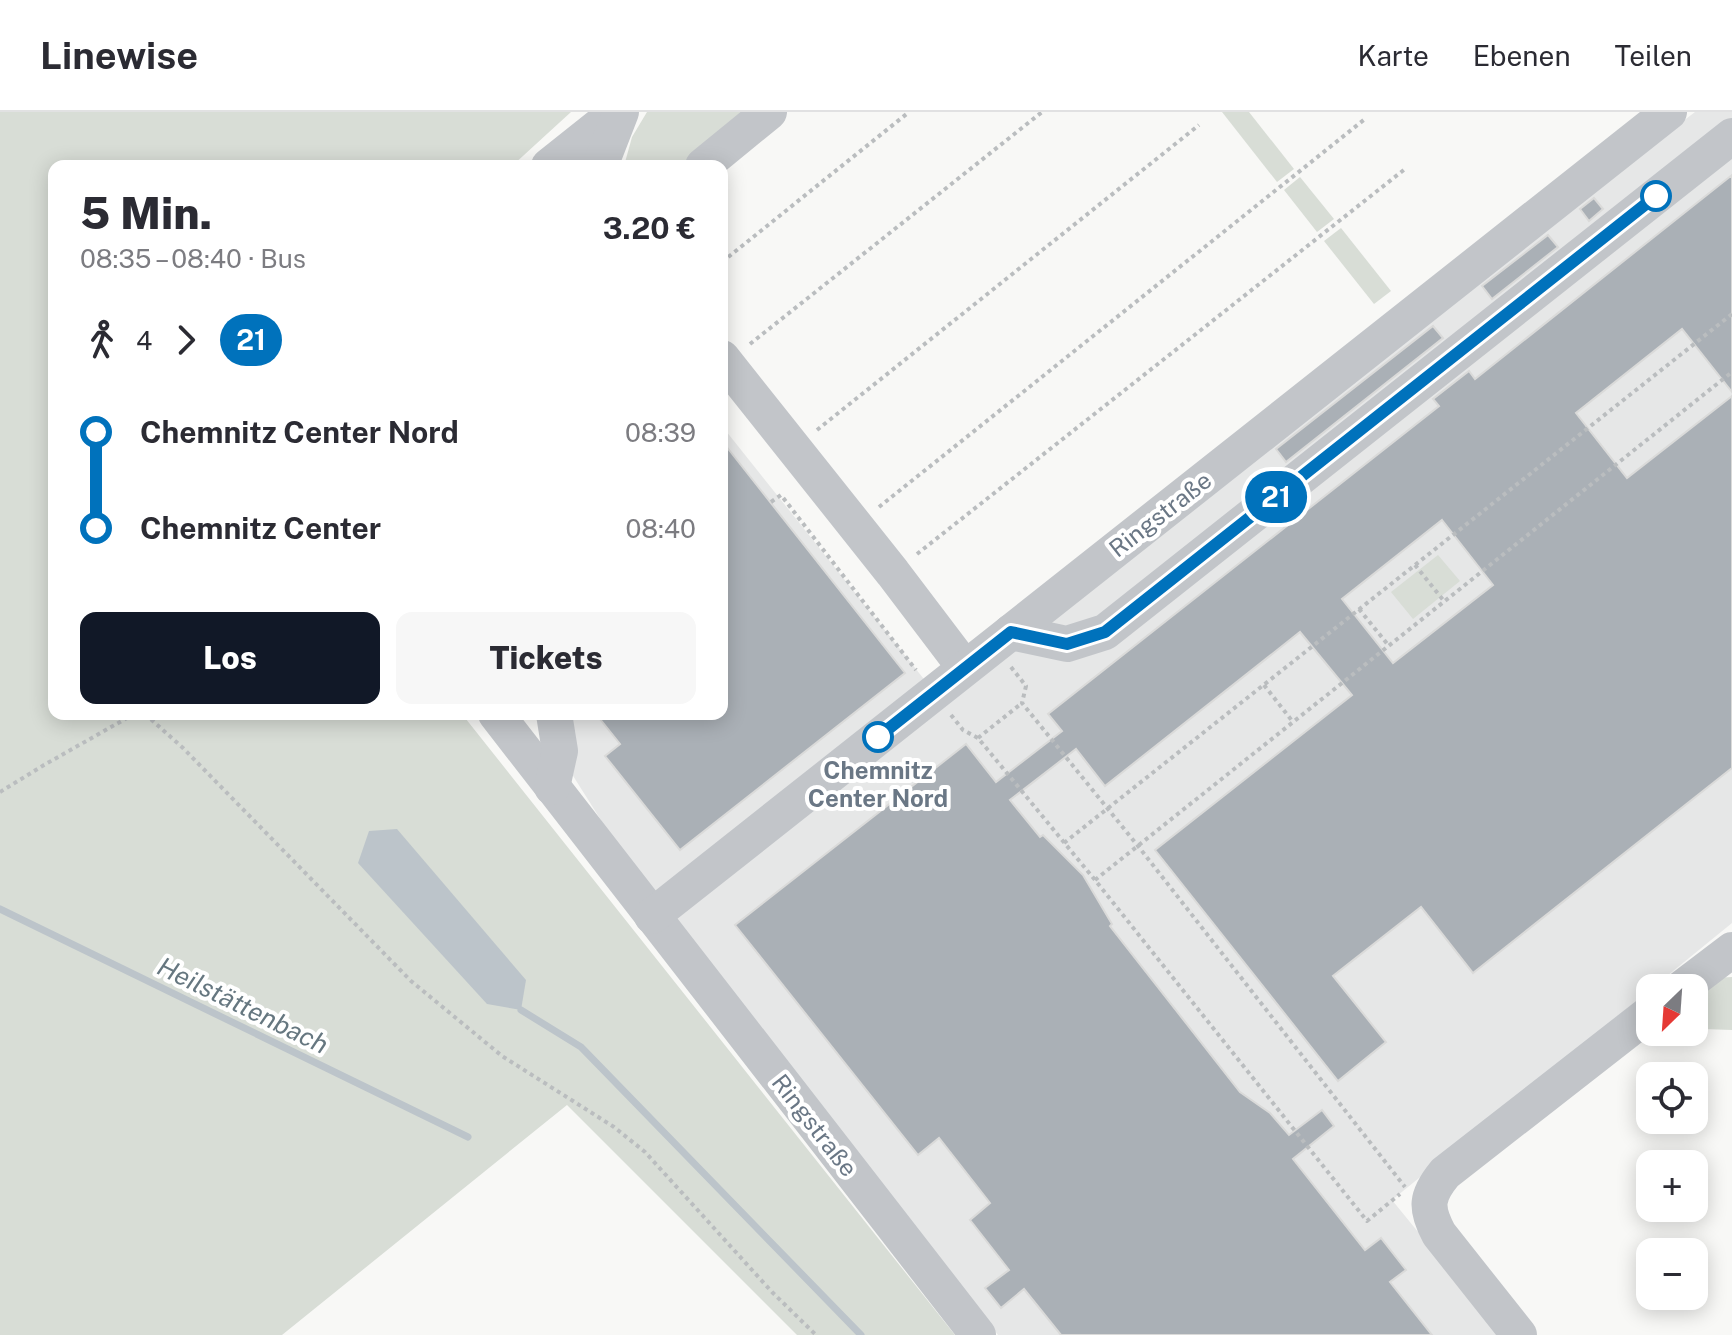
<!DOCTYPE html>
<html lang="de">
<meta charset="utf-8">
<style>
body{margin:0;font-family:"Public Sans",sans-serif;background:#f7f7f7;color:#2b2b33;height:100vh;display:flex;flex-direction:column;font-size:30px;white-space:nowrap}
*{box-sizing:border-box;margin:0}
p{font-size:26px;color:#7c7c81}
.icon{flex:none;width:44px;height:44px;fill:none;stroke:currentColor;stroke-width:2;stroke-linecap:round;stroke-linejoin:round}
.map{position:relative;flex:1;overflow:hidden}
.details{position:absolute;left:48px;top:48px;width:680px;height:560px;display:flex;flex-direction:column;background:#fff;border-radius:16px;box-shadow:0 4px 20px #0003}
.details>*{flex:none}
.badge{padding:0 16px;border-radius:26px;font-size:28px;line-height:52px}
.needle{width:52px;rotate:205deg}
.controls{position:absolute;left:1636px;top:862px;display:grid;gap:16px}
.controls a{display:grid;place-items:center;width:72px;height:72px;border-radius:16px;background:#fff;box-shadow:0 4px 20px #0003;font-size:40px}
.map>.badge{position:absolute;translate:-50% -50%;box-shadow:0 0 0 4px #fff}
.legs{display:flex;align-items:center;gap:12px;height:88px;padding:0 32px;font-size:26px}
.legs p{margin-inline-start:auto}
.head{display:flex;align-items:center;justify-content:space-between;height:136px;padding:0 32px}
h1{font-size:44px;font-weight:800;line-height:60px}
.cta{display:flex;gap:16px;margin-top:auto;padding:16px 32px}
.cta a{flex:1;height:92px;border-radius:16px;background:#111827;color:#fff;font-size:32px;font-weight:800;line-height:92px;text-align:center}
.cta a+a{background:#f7f7f7;color:#2b2b33}
ul{padding:0 32px;list-style:none}
li{display:flex;align-items:center;gap:28px;height:96px;font-size:30px}
li i{display:grid;place-items:center;width:12px;height:100%;margin:0 10px;background:currentColor}
li i::after{content:'';width:20px;height:20px;margin:-10px;border:6px solid;border-radius:50%;background:#fff}
li p{margin-inline-start:auto}
li:first-child i{background:linear-gradient(#0000 50%,currentColor 0)}
li:last-child i{background:linear-gradient(currentColor 50%,#0000 0)}
header{display:flex;align-items:center;gap:48px;box-sizing:border-box;height:112px;padding:0 40px;background:#fff;border-bottom:2px solid #e1e1e2}
header strong{font-size:38px}
nav{display:flex;gap:44px;margin-inline-start:auto;font-size:28px}
.map>svg:first-child{display:block}
.built{fill:#e6e7e7}
.green{fill:#d8ddd6}
.water{fill:#bcc4ca}
.lines{fill:none;stroke-linecap:round;stroke-linejoin:round}
.stream{stroke:#bcc4ca;stroke-width:7}
.building{fill:#aab0b6;stroke:#dadad9;stroke-width:2;fill-rule:evenodd}
.path{stroke:#babdbf;stroke-width:4;stroke-dasharray:4 4;stroke-linecap:butt}
.minor{stroke:#c2c5c9;stroke-width:36}
.line-1-casing{stroke:#fff;stroke-width:18}
.line-1{stroke:#0072bc;stroke-width:12}
.stop-1-dot{fill:#fff;stroke:#0072bc;stroke-width:4}
.labels{text-anchor:middle;dominant-baseline:central;stroke-width:8;stroke-linejoin:round;paint-order:stroke}
.street-label{font-size:24px;fill:#6a7785;stroke:#fff}
.stop-label{font-size:24px;font-weight:bold;fill:#6a7785;stroke:#fff}
.water-label{font-size:26px;font-style:italic;fill:#667780;stroke:#fff}
</style>
<header>
<strong>Linewise</strong>
<nav><a>Karte</a><a>Ebenen</a><a>Teilen</a></nav>
</header>
<div class="map">
<svg width="1732" height="1223" viewBox="0 0 1732 1223">
<rect width="100%" height="100%" fill="#f8f8f6"/>
<polygon class="built" points="1695,0 1732,0 1732,811 1392,1088 1502,1223 998,1223 611,724 534,602 722,602 722,314 935,581"/>
<g class="green">
<polygon points="0,0 571,0 512,54 54,54 54,602 462,602 955,1223 797,1223 567,993 282,1223 0,1223"/>
<polygon points="647,0 751,0 683,54 624,54 632,25"/>
<polygon points="1222,0 1249,0 1294,57 1277,70"/>
<polygon points="1300,65 1334,107 1317,120 1284,78"/>
<polygon points="1341,116 1391,179 1374,192 1324,129"/>
<polygon points="1438,443 1460,469 1413,507 1391,480"/>
<polygon points="1732,865 1732,918 1703,917 1694,907 1694,880 1713,866"/>
</g>
<polygon class="water" points="397,717 526,868 521,898 487,892 358,751 369,719"/>
<g class="lines">
<g class="stream">
<polyline points="0,797 468,1025"/>
<polyline points="521,898 581,935 861,1223"/>
</g>
</g>
<g class="building">
<path d="M1732 63V280L1682 217 1576 301 1627 366 1732 284V656L1473 861 1421 795 1333 864 1386 930 1338 969 1155 738 1352 583 1300 520 1105 674 1076 637 1010 688 1040 725 1043 723 1083 763 1112 812 1110 814 1240 980 1270 1001 1289 1023 1322 998 1334 1014 1293 1047 1365 1138 1381 1126 1406 1158 1390 1170 1432 1223H1061L1024 1177 1001 1196 985 1176 1009 1158 970 1108 990 1091 939 1026 918 1043 735 813 966 632 996 670 1062 619 1048 602 1439 294 1433 287 1469 259 1475 267ZM1442 408 1493 473 1393 551 1342 487Z"/>
<polygon points="1594,86 1603,97 1589,109 1580,97"/>
<polygon points="1548,123 1558,135 1492,187 1482,174"/>
<polygon points="1433,214 1443,226 1286,350 1276,337"/>
<polygon points="722,329 905,561 680,738 605,644 620,632 596,602 722,602"/>
</g>
<g class="lines">
<g class="path">
<polyline points="722,150 909,0"/>
<polyline points="750,232 1042,0"/>
<polyline points="817,318 1199,13"/>
<polyline points="771,390 781,383 916,558"/>
<polyline points="879,395 1365,7"/>
<polyline points="917,442 1405,57"/>
<polyline points="1415,453 1444,489"/>
<polyline points="1359,497 1389,534"/>
<polyline points="1011,555 1026,574 1022,591 1138,734 1405,1075"/>
<polyline points="1264,573 1293,610"/>
<polyline points="145,602 183,636 411,869 502,944 614,1015 645,1040 772,1180 816,1223"/>
<polyline points="951,603 963,618 978,626 1095,768 1367,1109 1400,1082"/>
<polyline points="978,626 1022,591"/>
<polyline points="0,680 44,653 134,602"/>
<polyline points="1064,731 1732,202"/>
<polyline points="1095,768 1732,260"/>
</g>
<g class="minor">
<polyline points="549,54 617,0"/>
<polyline points="600,54 621,0"/>
<polyline points="703,54 769,0"/>
<polyline points="722,246 893,461 965,556"/>
<polyline points="1011,520 1067,532 1105,520 1732,24"/>
<polyline points="496,602 978,1223"/>
<polyline points="552,675 560,639 554,602"/>
<polyline points="652,804 1669,0"/>
<polyline points="1682,876 1732,838"/>
<path d="M1519 1223 1439 1122C1425 1096 1426 1084 1445 1061L1650 901"/>
</g>
</g>
<g class="lines">
<g class="line-1-casing">
<polyline id="line-1" points="878,625 1011,520 1067,532 1105,520 1656,84"/>
</g>
<use href="#line-1" class="line-1"/>
</g>
<g class="stop-1-dot">
<circle cx="1656" cy="84" r="14"/>
<circle cx="878" cy="625" r="14"/>
</g>
<g class="labels">
<g class="street-label">
<text transform="translate(1160 402) rotate(-38)">Ringstraße</text>
<text transform="translate(815 1013) rotate(52)">Ringstraße</text>
</g>
<g class="stop-label">
<text x="878" y="658">Chemnitz<tspan x="878" dy="28">Center Nord</tspan></text>
</g>
<g class="water-label">
<text transform="translate(243 893) rotate(26)">Heilstättenbach</text>
</g>
</g>
</svg>
<div class="controls">
<a><svg class="needle" viewBox="-14 -14 28 28"><path d="M0-13l5 13h-10z" fill="#e53935"/><path d="M0 13l5-13h-10z" fill="#7c7c81"/></svg></a>
<a><svg class="icon" aria-label="locate" viewBox="0 0 24 24"><circle cx="12" cy="12" r="6"/><path d="M12 2v4M12 18v4M2 12h4M18 12h4"/></svg></a>
<a>+</a>
<a>−</a>
</div>
<b class="badge" style="left:1276px;top:385px;background:#0072bc;color:#fff">21</b>
<section class="details">
<div class="head"><div><h1>5 Min.</h1><p>08:35 – 08:40 · Bus</p></div><b>3.20 €</b></div>
<div class="legs"><svg class="icon" aria-label="walk" viewBox="0 0 24 24"><circle cx="13" cy="4" r="2"/><path d="M13 8l-2 6 4 7M11 14l-3 7M7 12l3-4h3l4 4"/></svg>4<svg class="icon" aria-label="forward" viewBox="0 0 24 24"><path d="M9 5l7 7-7 7"/></svg><b class="badge" style="background:#0072bc;color:#fff">21</b></div>
<ul>
<li><i style="color:#0072bc"></i><b>Chemnitz Center Nord</b><p>08:39</p></li>
<li><i style="color:#0072bc"></i><b>Chemnitz Center</b><p>08:40</p></li>
</ul>
<div class="cta"><a>Los</a><a>Tickets</a></div>
</section>
</div>
